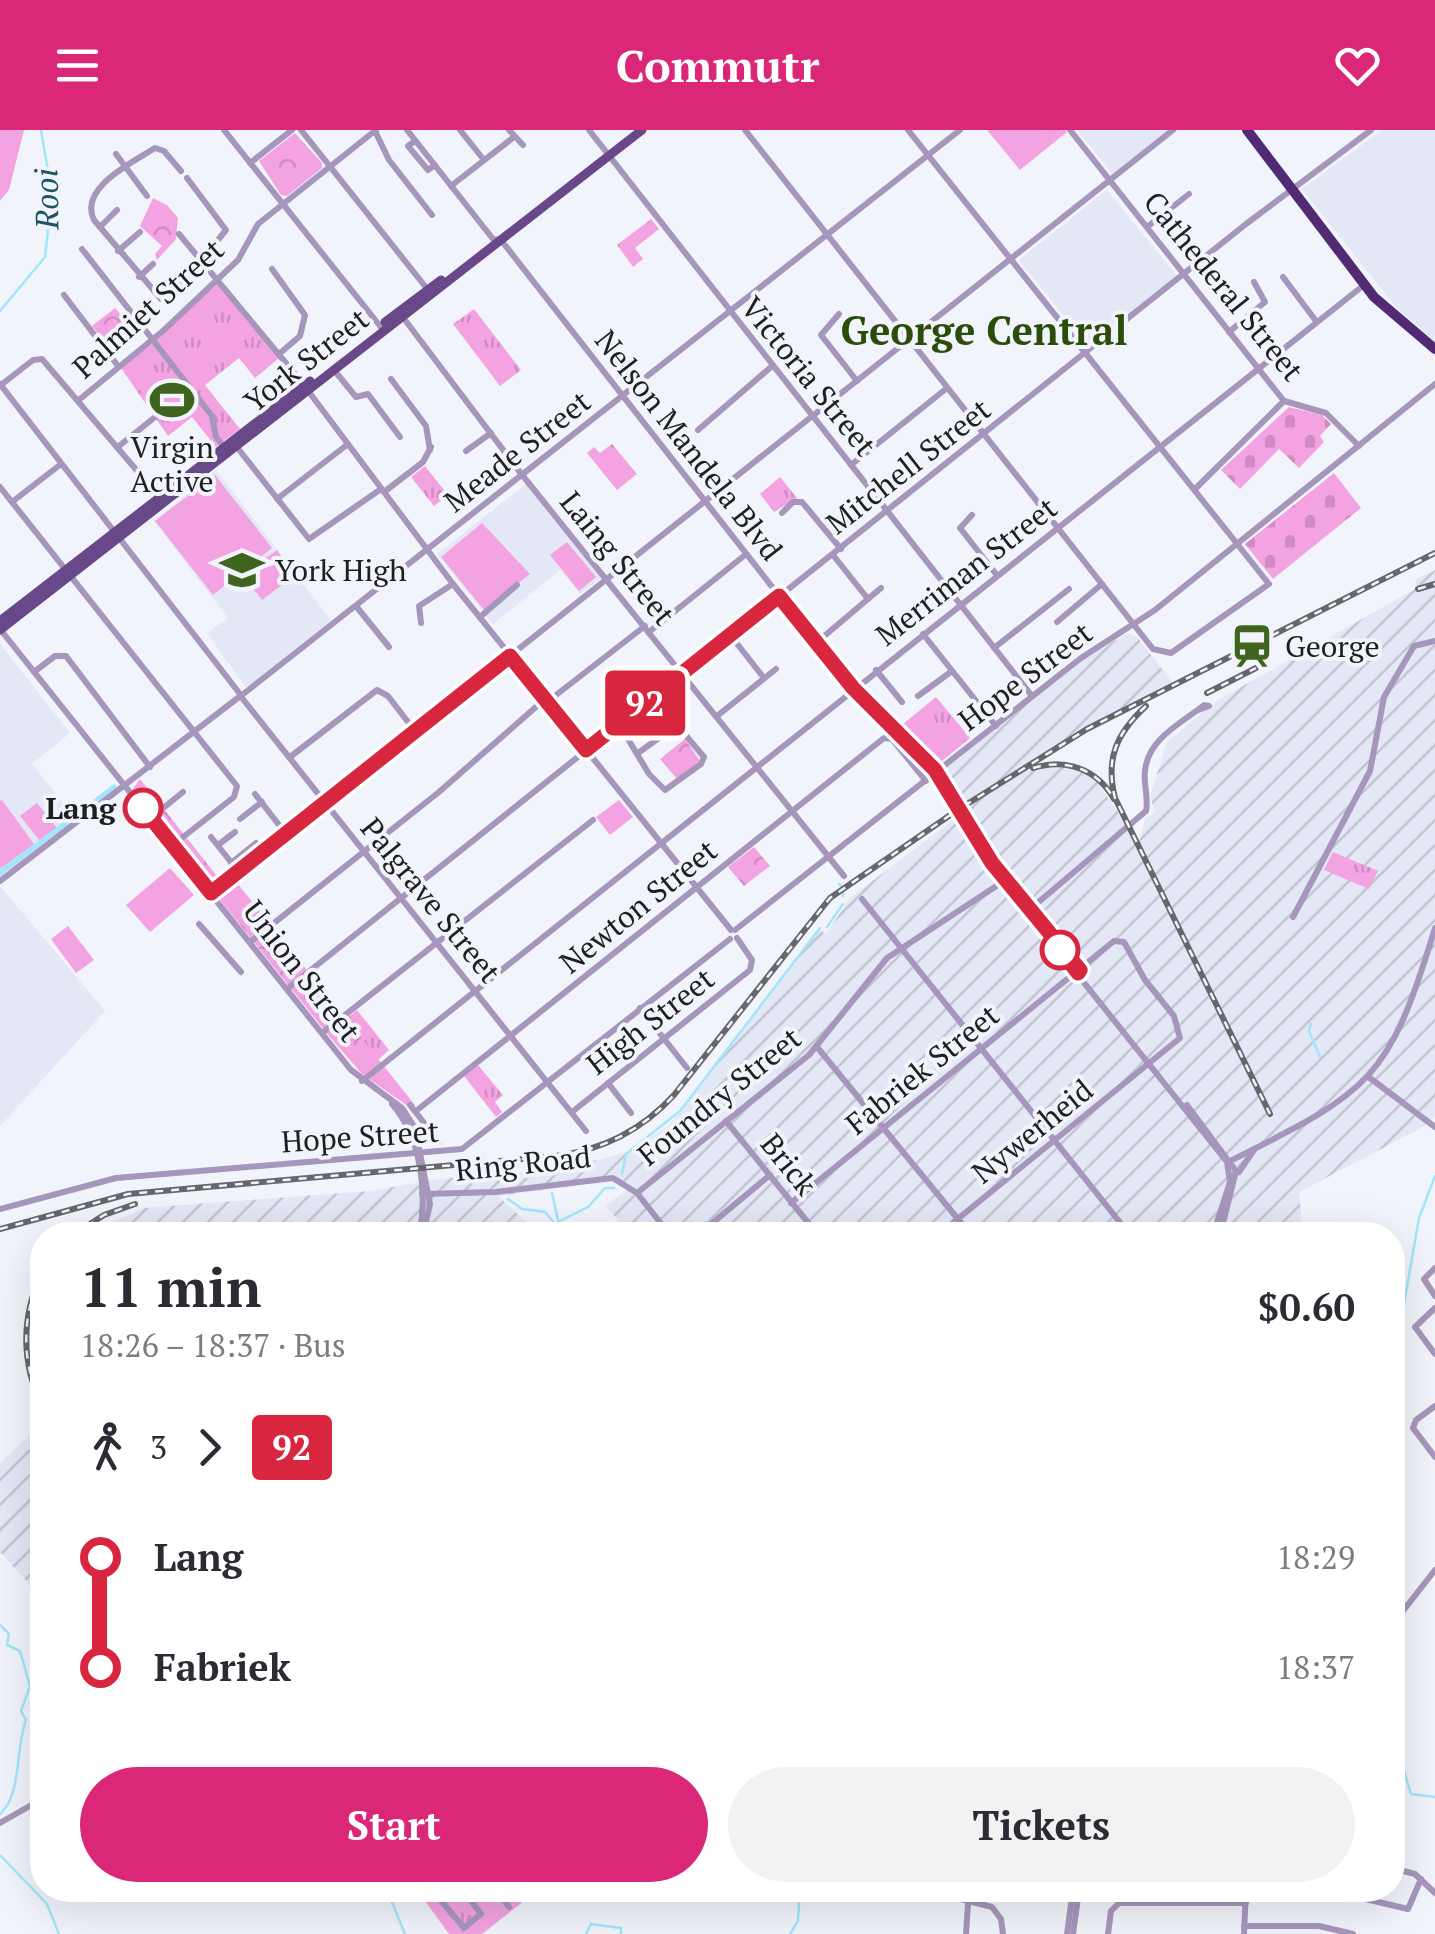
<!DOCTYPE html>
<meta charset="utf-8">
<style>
body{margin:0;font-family:"PT Serif",serif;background:#f2f2f3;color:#2b2b33;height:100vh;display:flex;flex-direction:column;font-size:38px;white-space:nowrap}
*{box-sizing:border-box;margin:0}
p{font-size:32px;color:#7c7c81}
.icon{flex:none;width:55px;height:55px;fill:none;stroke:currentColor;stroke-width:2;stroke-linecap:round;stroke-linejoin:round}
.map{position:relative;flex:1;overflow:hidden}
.details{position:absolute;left:30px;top:1092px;width:1375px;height:680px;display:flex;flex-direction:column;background:#fff;border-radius:40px;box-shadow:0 10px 40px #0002}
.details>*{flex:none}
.badge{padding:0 20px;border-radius:8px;font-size:35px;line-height:65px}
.map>.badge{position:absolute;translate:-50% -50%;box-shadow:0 0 0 5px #fff}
.legs{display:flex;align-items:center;gap:15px;height:110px;padding:0 50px;font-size:32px}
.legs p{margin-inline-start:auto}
.headline{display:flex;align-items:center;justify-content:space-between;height:170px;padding:0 50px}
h1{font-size:55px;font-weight:800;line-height:75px}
.button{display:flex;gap:20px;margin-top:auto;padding:20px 50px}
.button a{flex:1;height:115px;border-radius:60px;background:#db2777;color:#fff;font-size:40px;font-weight:800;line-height:115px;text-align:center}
.button a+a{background:#f2f2f3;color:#2b2b33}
ul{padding:0 50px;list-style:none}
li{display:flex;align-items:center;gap:35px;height:110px;font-size:38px}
li i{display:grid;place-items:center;width:15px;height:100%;margin:0 12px;background:currentColor}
li i::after{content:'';width:25px;height:25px;margin:-12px;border:8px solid;border-radius:50%;background:#fff}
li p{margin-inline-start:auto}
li:first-child i{background:linear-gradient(#0000 50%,currentColor 0)}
li:last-child i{background:linear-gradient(currentColor 50%,#0000 0)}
header{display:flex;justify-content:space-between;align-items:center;height:130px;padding:0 50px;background:#db2777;color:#fff;font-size:45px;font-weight:800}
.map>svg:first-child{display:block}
.built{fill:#e4e7f5}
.industrial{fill:url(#industrial-furrows)}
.grass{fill:url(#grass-tufts)}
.cemetery{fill:url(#cemetery-stones)}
.park{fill:url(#park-crowns)}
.pitch{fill:#f3a3e2}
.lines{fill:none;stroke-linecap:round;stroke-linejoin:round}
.stream{stroke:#a1e6fc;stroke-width:2.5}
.canal{stroke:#a1e6fc;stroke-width:5}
.minor{stroke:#a796bb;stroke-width:6}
.major{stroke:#684888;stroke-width:9}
.highway{stroke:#522a74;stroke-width:10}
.rail-casing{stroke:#66676b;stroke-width:6}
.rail{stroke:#f2f4fb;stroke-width:2.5;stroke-dasharray:8;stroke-linecap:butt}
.minor-bridge{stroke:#a796bb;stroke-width:6}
.line-1-casing{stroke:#fff;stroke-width:22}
.line-1{stroke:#d7263d;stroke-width:15}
.stop-1-dot{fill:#fff;stroke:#d7263d;stroke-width:5}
.labels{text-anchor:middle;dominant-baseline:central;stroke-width:8;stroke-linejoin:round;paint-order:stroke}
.street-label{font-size:30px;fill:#1f1f22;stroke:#f2f4fb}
.poi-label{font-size:30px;fill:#1f1f22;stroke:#f2f4fb;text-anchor:start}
.stop-label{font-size:30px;font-weight:bold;fill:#1f1f22;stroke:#f2f4fb;text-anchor:end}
.water-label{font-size:32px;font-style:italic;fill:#1e5564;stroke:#f2f4fb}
.district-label{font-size:40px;font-weight:bold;fill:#2c4d0a;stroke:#f2f4fb}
</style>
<header><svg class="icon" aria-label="menu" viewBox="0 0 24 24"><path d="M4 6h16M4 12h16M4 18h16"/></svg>Commutr<svg class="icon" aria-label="heart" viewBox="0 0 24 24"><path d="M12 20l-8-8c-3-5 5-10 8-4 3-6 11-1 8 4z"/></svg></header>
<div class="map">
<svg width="1435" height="1804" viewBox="0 0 1435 1804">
<defs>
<pattern id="industrial-furrows" width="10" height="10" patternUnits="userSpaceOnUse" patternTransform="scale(2.5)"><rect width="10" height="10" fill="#e4e7f5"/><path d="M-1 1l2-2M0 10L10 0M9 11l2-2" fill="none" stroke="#c3c6d2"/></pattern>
<pattern id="grass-tufts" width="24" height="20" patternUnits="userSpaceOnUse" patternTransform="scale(2.5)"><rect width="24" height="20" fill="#f3a3e2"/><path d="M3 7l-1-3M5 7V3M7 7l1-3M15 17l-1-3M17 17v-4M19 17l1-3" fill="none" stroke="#d08cc2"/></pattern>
<pattern id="cemetery-stones" width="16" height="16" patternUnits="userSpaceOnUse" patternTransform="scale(2.5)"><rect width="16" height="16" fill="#f3a3e2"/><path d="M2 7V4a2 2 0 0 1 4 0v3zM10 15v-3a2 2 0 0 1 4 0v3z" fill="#d08cc2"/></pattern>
<pattern id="park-crowns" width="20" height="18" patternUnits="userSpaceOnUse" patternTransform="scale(2.5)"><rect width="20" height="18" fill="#f3a3e2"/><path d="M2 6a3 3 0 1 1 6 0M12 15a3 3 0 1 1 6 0" fill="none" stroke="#d08cc2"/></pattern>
</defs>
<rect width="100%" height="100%" fill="#f2f4fb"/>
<g class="built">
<polygon points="1077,0 1171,0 1113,44"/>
<polygon points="1382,0 1435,0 1435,211 1396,177 1302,59"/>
<polygon points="1107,60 1177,146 1089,217 1019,130"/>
<polygon points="216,340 331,490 246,558 207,503 228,488 154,391"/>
<polygon points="526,354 601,448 580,464 560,440 493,494 437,424"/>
<polygon points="0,514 70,603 32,634 78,692 0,748"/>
<polygon points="0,756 105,881 0,996"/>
</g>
<g class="industrial">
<polygon points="1435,440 1435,984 1431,993 1299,1062 1303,1105 631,1105 606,1076 627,1059 609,1051 498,1066 535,1100 534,1105 81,1105 144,1078 370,1061 438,1049 562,1039 631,1021 669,995 683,978 819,799 826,804 850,768 965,681 940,642 1086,527 1128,503 1138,508 1172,552 1070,610 1030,640 1062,636 1093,646 1139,712 1145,689 1155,682 1150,666 1167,612 1218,570 1417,458 1415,450"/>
<polygon points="42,1156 42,1258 33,1234 32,1209 37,1164"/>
<polygon points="42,1294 42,1468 0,1422 0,1333"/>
</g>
<g class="grass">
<polygon points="651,89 659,99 635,118 643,129 633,137 617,115"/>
<polygon points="217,154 279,228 255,248 239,228 205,255 240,299 216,317 192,287 168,306 121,238"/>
<polygon points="474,179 521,240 500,256 453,194"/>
<polygon points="612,314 637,344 617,360 587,323 594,317 600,323"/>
<polygon points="425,336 448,365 434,376 411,347"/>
<polygon points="780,347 797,368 774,382 760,364"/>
<polygon points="936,567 970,608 942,631 903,594"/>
<polygon points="619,670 633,687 610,705 596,687"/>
<polygon points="1333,722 1378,741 1369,759 1324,740"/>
<polygon points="357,880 389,920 378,930 346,889"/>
<polygon points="478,935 503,965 495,972 502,982 496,987 464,946"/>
<polygon points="417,1760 538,1760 482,1804 449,1804"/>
</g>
<g class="cemetery">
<polygon points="1289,277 1322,285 1331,294 1320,306 1324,312 1299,338 1279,319 1240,359 1221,340"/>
<polygon points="1334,343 1361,378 1273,449 1245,414"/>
</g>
<g class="park">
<polygon points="295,3 322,33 322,38 287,66 281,65 259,31"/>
<polygon points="153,68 167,75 178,88 176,109 157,130 155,124 162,116 140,96"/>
<polygon points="115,178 124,188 133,186 126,192 135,202 120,214 111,204 103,210 92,196"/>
<polygon points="685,609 700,631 677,649 660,629"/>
<polygon points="140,649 217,746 226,739 415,975 412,979 362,944 329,906 132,660"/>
<polygon points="754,717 770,736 744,756 728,737"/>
</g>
<g class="pitch">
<polygon points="0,0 24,0 9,60 0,71"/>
<polygon points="987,0 1065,0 1067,2 1020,40"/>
<polygon points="215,345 272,418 213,465 155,391"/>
<polygon points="482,393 530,444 484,480 441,427"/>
<polygon points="567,412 596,447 579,461 550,425"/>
<polygon points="277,420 295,445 262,470 243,445"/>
<polygon points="2,670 34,714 0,739 0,671"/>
<polygon points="37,673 57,698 40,711 20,686"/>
<polygon points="170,738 194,765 150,802 126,775"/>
<polygon points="68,796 94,830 76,843 51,809"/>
</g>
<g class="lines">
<g class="stream">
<polyline points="0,181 45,127 52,64 41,0"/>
<polyline points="839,754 841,756"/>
<polyline points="843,759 843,766"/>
<polyline points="827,797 843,774"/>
<polyline points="1311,894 1309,901 1320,927"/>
<polyline points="622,1044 626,1024 680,981 820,798"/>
<polyline points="552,1063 558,1090"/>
<polyline points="508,1069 522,1079 545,1082 561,1101 555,1105"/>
<polyline points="558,1092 588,1077 605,1058 614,1058"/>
<polyline points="1392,1243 1419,1088 1435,1046"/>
<path d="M0 1495 9 1504 7 1515 20 1521 30 1556 21 1581 26 1590C15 1619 22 1665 0 1684"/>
<polyline points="1393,1506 1399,1624 1411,1664 1435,1667"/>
<polyline points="0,1725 47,1774 59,1804"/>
<polyline points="387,1760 405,1804"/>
<polyline points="586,1804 591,1794 621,1798 621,1804"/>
<polyline points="790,1804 798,1791 800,1760"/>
</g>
<polyline class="canal" points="0,743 114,657"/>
<g class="minor">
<polyline points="224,0 384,201"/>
<polyline points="301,0 428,160"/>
<polyline points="407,0 493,109 501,110 816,513 853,558 935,640"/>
<polyline points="460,0 484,30"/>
<polyline points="509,0 523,15"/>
<polyline points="589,0 1032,566"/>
<polyline points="745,0 1153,519 1171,523 1269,454 908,0"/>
<polyline points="1070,0 1284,271 1326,283 1359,316"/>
<polyline points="375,1 389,30 432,85"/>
<polyline points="415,11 408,16 428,40 435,35"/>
<polyline points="116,24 147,66"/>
<polyline points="250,33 292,0"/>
<path d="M181 41 164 21 155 18C133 32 78 58 94 90L161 169 189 146 226 100 187 48"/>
<polyline points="451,56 514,7"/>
<polyline points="100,97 117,80"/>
<polyline points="1147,97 1189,64"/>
<polyline points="179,104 300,250 453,454 731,800"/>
<polyline points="82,119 212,286 216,307 224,317"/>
<polyline points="118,121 140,102"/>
<polyline points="272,139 305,185 300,206 279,224"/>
<polyline points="139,147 153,134"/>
<polyline points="1283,147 1316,191"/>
<polyline points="64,165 118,236"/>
<polyline points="839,184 821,205 857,251"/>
<polyline points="402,186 519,341 844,746"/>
<polyline points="1229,202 1265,172 1254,152"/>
<polyline points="334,240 356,267 368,264 400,307"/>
<polyline points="391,249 426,296 430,320"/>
<polyline points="0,254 240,564"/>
<polyline points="1,255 33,230 42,229 161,369"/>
<polyline points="80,269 164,200 238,130 258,94 376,0"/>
<polyline points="698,300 771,237"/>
<polyline points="119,316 160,283"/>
<polyline points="236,316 309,409 381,359"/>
<polyline points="466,321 491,303"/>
<polyline points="851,335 947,258"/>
<polyline points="0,357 237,656 234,667 173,715"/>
<polyline points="1195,359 1284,271"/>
<polyline points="384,362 423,332 431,317"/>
<polyline points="277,369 348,314"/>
<polyline points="12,372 61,334"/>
<polyline points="782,383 793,372 802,372 841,419"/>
<polyline points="972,385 960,398 996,444"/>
<polyline points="833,425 868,469"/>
<polyline points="356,476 389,517"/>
<polyline points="480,487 517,455"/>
<polyline points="1057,492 1102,454"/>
<polyline points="421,493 419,476 453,454"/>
<polyline points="0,499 351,940 402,978 415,998 430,1074 423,1105"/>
<polyline points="649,502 745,425"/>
<polyline points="923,504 996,596"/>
<polyline points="731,506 764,548"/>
<polyline points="816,513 881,458"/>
<polyline points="994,518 1069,459"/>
<polyline points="876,540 902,572"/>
<polyline points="34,542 55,526 66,526 150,637"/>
<polyline points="242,565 960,0"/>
<polyline points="918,566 952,541"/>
<polyline points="242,568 586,1001"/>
<polyline points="547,572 645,496"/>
<polyline points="717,586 776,539"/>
<polyline points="619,594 649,644 665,660 701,634 704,627 677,595 638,623"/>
<polyline points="290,627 377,560 388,566 415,601"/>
<polyline points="255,664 286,704"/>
<polyline points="965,685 999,746 1227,1032 1230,1052 1213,1105"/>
<polyline points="151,688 183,662"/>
<polyline points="240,689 262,672"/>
<polyline points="211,707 238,741"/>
<polyline points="218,715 235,702"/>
<polyline points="231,733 256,713"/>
<polyline points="0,751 239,567"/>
<polyline points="211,763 1173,0"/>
<polyline points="862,769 1130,1105"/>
<path d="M1028 781 1146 681C1149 668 1143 654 1145 641 1148 608 1182 593 1204 575L1209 576 1196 581"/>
<polyline points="1293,787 1370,641 1384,567 1414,516 1435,511"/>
<polyline points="199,794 241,842"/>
<polyline points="735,800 1081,528 1155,480 1435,254"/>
<polyline points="250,812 439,662 545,569"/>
<polyline points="287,859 1246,94 1371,0"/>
<polyline points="640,878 687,938"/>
<polyline points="322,903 593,690"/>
<polyline points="817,917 971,1105"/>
<polyline points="1370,948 1435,997"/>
<polyline points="362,951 1364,155"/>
<polyline points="608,953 631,983"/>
<path d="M392 974C421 1007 428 1064 419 1105"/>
<polyline points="410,975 439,1012"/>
<polyline points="1187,975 1236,1041 1220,1105"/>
<polyline points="416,981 884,608 892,609 926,651"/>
<polyline points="572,982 750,840 752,830 737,808"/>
<polyline points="726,991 818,1105"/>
<path d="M1230 1031C1371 961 1389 950 1435 798"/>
<polyline points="1239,1042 1254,1020"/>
<polyline points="637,1063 809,925 887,828 1007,749"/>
<polyline points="422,1064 496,1062 613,1048 637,1063 670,1105"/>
<polyline points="791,1073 1114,811 1124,812 1145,850 1174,886 1180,908 938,1105"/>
<polyline points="0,1079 116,1048 462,1019 730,809"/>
<polyline points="698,1105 770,1045"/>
<polyline points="1435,1138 1424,1149 1435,1166"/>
<polyline points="1435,1178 1415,1197 1435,1224"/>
<polyline points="1435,1276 1416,1290 1413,1298 1435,1327"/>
<polyline points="1392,1495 1435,1440"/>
<polyline points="0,1693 42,1669"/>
<polyline points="1392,1738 1415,1744 1435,1763"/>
<polyline points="432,1760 464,1798 481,1784 463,1760"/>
<polyline points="496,1760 509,1777"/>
<polyline points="925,1760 992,1777 1001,1789 1003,1804"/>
<polyline points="1327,1760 1408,1779 1421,1749"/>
<polyline points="1244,1796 1319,1796 1353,1804"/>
<polyline points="966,1804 968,1774"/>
<polyline points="1067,1804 1073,1760"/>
<polyline points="1073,1804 1079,1760"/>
<polyline points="1108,1804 1111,1781 1119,1773 1246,1773"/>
<polyline points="1244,1804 1246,1760"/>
</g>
<g class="major">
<polyline points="385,192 441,150"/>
<polyline points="0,491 310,251"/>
<polyline points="0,500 642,0"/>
</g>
<polyline class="highway" points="1247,0 1374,167 1435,219"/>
<g class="rail-casing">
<g id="rail">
<polyline points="1418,459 1435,454"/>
<polyline points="1207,563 1256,538"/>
<path d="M1146 576C1117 603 1105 628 1115 668L1270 984"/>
<path d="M1033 638C1066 628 1097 639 1114 669"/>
<polyline points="964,676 1087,599 1435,423"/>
<path d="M0 1099 128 1064 556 1026C603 1020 642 1000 674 965L830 768 956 681"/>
<polyline points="73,1105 104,1085 135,1074"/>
<path d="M42 1143C21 1186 21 1233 42 1275"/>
</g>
</g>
<use href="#rail" class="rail"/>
<polyline class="minor-bridge" points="935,640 965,685"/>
</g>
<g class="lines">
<g class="line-1-casing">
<polyline id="line-1" points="143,678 211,763 510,526 586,620 779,466 853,558 935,640 992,733 1080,840 1078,843 1060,820"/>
</g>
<use href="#line-1" class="line-1"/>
</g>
<defs>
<g id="stadium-bare" transform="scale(3.45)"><path d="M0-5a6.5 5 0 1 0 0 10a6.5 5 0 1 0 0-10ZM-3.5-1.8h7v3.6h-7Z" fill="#3f641e" stroke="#f2f4fb" stroke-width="2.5" paint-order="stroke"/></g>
<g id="school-bare" transform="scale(3.45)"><path d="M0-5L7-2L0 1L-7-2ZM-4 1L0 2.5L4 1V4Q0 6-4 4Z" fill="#3f641e" stroke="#f2f4fb" stroke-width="2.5" paint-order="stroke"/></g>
<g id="station-bare" transform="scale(3.45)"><path d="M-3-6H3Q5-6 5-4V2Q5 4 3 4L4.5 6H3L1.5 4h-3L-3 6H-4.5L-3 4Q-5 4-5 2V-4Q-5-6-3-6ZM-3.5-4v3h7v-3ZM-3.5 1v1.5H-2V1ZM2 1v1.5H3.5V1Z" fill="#3f641e" stroke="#f2f4fb" stroke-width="2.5" paint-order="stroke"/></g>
</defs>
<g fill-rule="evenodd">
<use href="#stadium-bare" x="172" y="270"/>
<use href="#school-bare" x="242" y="440"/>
<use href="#station-bare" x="1252" y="516"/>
</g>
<g class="stop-1-dot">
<circle cx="143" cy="678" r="18"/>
<circle cx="1060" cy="820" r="18"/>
</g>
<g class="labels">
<g class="street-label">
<text transform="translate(1224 156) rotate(51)">Cathederal Street</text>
<text transform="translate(148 178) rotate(-42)">Palmiet Street</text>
<text transform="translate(306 230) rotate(-38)">York Street</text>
<text transform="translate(809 246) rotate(51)">Victoria Street</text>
<text transform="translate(689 315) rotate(52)">Nelson Mandela Blvd</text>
<text transform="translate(517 321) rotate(-38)">Meade Street</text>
<text transform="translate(908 336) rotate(-38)">Mitchell Street</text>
<text transform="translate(618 428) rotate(51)">Laing Street</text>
<text transform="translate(966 441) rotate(-38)">Merriman Street</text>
<text transform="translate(1025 546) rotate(-37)">Hope Street</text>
<text transform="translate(431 770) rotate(51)">Palgrave Street</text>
<text transform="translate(638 776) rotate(-39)">Newton Street</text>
<text transform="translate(302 841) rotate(52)">Union Street</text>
<text transform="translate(650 891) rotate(-38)">High Street</text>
<text transform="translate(922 939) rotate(-39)">Fabriek Street</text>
<text transform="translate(719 966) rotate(-39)">Foundry Street</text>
<text transform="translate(1032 1001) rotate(-39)">Nywerheid</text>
<text transform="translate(360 1006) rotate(-4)">Hope Street</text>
<text transform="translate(523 1033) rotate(-6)">Ring Road</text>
<text transform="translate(789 1034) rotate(51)">Brick</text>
</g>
<g class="poi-label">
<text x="172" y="317" text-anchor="middle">Virgin<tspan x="172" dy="34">Active</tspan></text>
<text x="275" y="440">York High</text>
<text x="1285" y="516">George</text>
</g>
<g class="stop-label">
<text x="116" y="678">Lang</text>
</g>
<g class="water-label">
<text transform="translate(46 69) rotate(-91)">Rooi</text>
</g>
<g class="district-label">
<text x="984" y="199">George Central</text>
</g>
</g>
</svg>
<b class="badge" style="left:645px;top:573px;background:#d7263d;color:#fff">92</b>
<section class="details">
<div class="headline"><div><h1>11 min</h1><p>18:26 – 18:37 · Bus</p></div><b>$0.60</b></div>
<div class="legs"><svg class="icon" aria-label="walk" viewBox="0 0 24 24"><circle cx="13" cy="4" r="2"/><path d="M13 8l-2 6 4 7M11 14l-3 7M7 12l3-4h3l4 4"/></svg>3<svg class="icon" aria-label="forward" viewBox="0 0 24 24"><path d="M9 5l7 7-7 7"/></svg><b class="badge" style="background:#d7263d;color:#fff">92</b></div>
<ul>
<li><i style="color:#d7263d"></i><b>Lang</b><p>18:29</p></li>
<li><i style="color:#d7263d"></i><b>Fabriek</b><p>18:37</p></li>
</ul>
<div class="button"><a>Start</a><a>Tickets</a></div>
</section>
</div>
